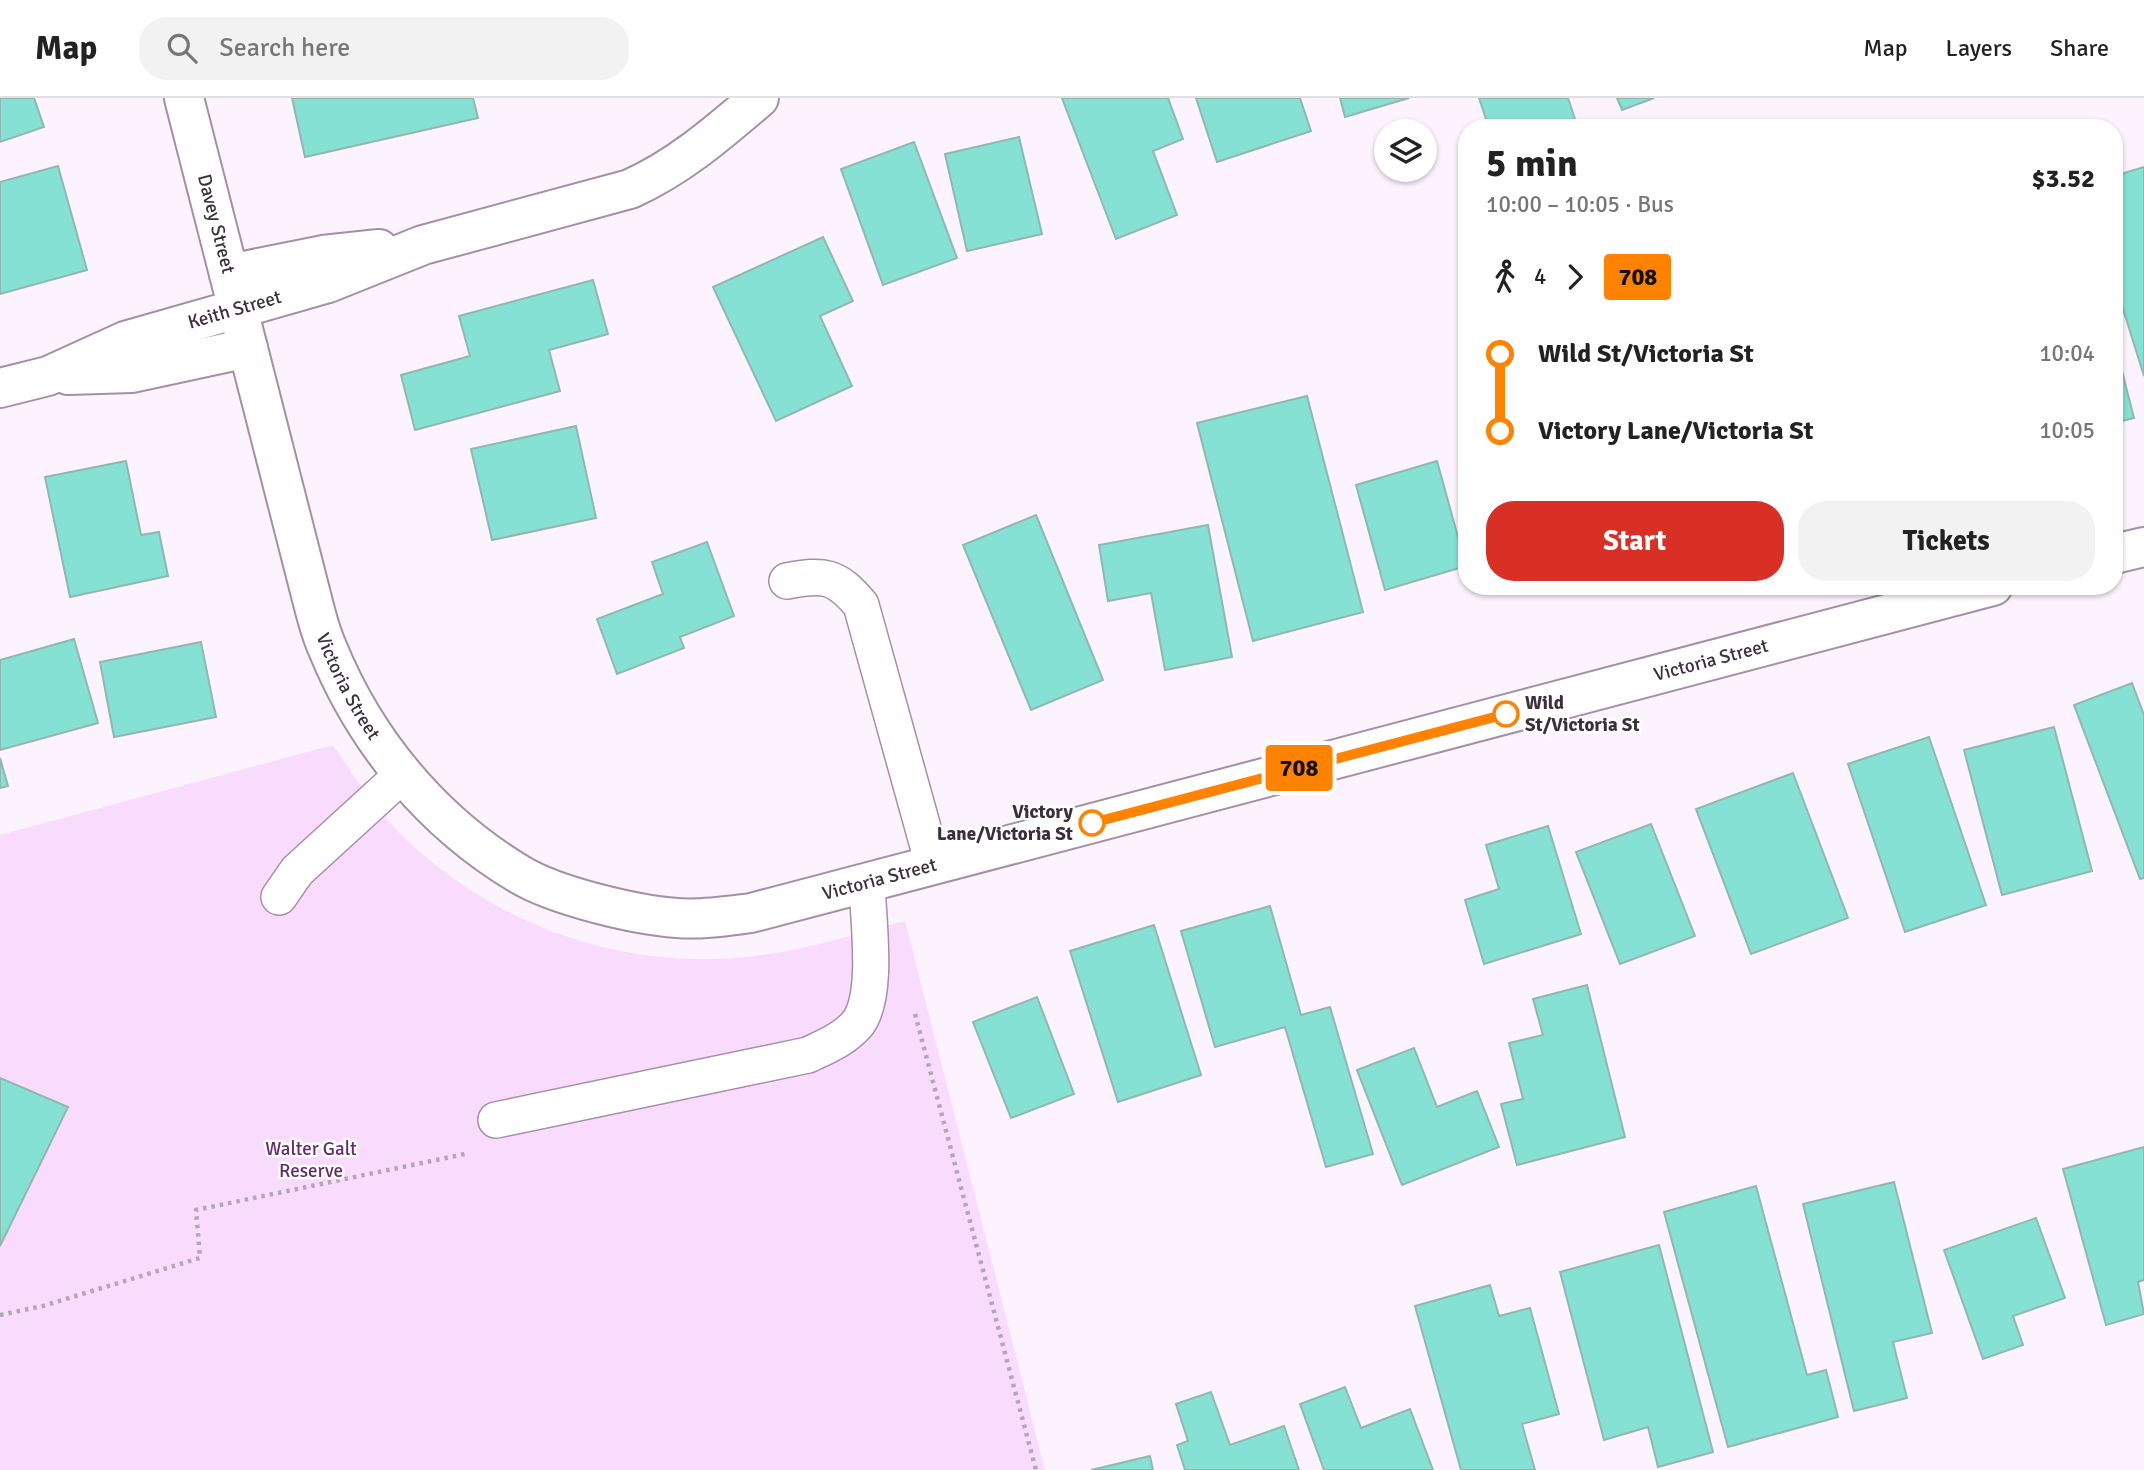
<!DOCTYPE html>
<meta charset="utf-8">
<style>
body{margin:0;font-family:Signika,sans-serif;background:#f2f2f2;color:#222;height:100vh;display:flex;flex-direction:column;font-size:26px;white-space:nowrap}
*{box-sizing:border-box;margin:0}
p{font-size:23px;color:#767676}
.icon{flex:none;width:38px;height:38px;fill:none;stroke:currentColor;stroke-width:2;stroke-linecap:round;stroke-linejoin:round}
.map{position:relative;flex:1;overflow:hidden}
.panel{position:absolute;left:1458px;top:21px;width:665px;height:476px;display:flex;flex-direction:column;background:#fff;border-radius:28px;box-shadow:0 2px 5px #0004}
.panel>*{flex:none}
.badge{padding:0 14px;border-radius:5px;font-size:24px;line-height:46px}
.buttons{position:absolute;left:1374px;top:21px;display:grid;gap:14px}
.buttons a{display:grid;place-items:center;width:63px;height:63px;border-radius:50%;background:#fff;box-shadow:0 2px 5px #0004;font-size:35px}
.map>.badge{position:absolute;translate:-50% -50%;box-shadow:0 0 0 4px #fff}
.legs{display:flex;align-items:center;gap:10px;height:77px;padding:0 28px;font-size:23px}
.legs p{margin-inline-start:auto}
.overview{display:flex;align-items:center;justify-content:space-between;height:119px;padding:0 28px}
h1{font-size:38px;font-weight:800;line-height:52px}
.primary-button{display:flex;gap:14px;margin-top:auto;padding:14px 28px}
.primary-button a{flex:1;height:80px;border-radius:28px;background:#d93025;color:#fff;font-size:28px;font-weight:800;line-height:80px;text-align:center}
.primary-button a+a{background:#f2f2f2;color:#222}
ul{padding:0 28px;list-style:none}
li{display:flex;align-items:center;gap:24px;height:77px;font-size:26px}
li i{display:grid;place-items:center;width:10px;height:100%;margin:0 9px;background:currentColor}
li i::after{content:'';width:18px;height:18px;margin:-9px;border:5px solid;border-radius:50%;background:#fff}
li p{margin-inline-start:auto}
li:first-child i{background:linear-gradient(#0000 50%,currentColor 0)}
li:last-child i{background:linear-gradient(currentColor 50%,#0000 0)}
header{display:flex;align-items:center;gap:42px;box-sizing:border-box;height:98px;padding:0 35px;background:#fff;border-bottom:2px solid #e0e0e0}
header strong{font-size:33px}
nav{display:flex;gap:38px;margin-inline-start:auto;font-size:24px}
.search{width:490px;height:63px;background:#f2f2f2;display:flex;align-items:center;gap:18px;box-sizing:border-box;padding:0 24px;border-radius:28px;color:#767676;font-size:26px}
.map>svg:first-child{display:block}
.green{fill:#f9dcfd}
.building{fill:#85e1d4;stroke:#91b7b1;stroke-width:2}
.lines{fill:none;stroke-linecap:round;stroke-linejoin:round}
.lane-casing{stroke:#a48fa7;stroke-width:38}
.street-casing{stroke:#a48fa7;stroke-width:42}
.path{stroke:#b1a8b2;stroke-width:4.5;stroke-dasharray:3.5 5;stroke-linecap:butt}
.lane{stroke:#fff;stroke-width:35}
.street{stroke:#fff;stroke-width:38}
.line-1-casing{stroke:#fff;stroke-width:16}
.line-1{stroke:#ff8200;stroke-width:10}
.stop-1-dot{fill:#fff;stroke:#ff8200;stroke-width:3.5}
.labels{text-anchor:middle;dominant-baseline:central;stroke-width:5;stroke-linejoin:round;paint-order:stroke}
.street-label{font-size:19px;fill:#39303a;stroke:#fff}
.stop-label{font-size:19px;font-weight:bold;fill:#39303a;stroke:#fff;text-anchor:start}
.park-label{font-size:19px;fill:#632b6c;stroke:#fff}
</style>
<header>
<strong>Map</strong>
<div class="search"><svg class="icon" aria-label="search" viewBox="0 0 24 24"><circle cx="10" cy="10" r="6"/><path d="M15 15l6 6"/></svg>Search here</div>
<nav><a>Map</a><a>Layers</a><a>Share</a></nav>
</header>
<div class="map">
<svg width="2144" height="1372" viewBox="0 0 2144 1372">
<rect width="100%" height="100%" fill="#fcf3fe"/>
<path class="green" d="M333 647C356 682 381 719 412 747 506 832 629 873 755 858 806 852 856 836 905 823L1045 1372H0V737Z"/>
<g class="building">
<polygon points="0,0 34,0 44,29 0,44"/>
<polygon points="292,0 473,0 478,20 305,59"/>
<polygon points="1062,0 1168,0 1183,41 1153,53 1177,117 1116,141"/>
<polygon points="1196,0 1300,0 1311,33 1217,64"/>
<polygon points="1340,0 1409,0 1345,19"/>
<polygon points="1479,0 1568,0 1578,30 1489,30"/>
<polygon points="1617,0 1654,0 1622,12"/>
<polygon points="1019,39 1042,136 967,153 945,56"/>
<polygon points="914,44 957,160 883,187 841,71"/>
<polygon points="58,68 87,172 0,196 0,84"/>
<polygon points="2144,69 2144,278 2114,182 2114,78"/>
<polygon points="823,139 853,203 820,218 852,288 776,323 713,189"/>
<polygon points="593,182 608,236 549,252 560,293 415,332 401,277 470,258 459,218"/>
<polygon points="2114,242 2134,320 2114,325"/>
<polygon points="1307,298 1363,514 1253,543 1197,325"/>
<polygon points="1466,313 1466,332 1461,315"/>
<polygon points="576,328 596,420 492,442 471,351"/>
<polygon points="126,363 141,437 159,434 168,478 70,499 45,379"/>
<polygon points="1437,363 1466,468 1385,492 1356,387"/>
<polygon points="1036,417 1103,582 1031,612 963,447"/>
<polygon points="1208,427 1232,559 1165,572 1151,495 1108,503 1099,447"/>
<polygon points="707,444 734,518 680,539 684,550 617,576 597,521 663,496 652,464"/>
<polygon points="74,541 98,625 0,652 0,562"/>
<polygon points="201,544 216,619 114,639 100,564"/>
<polygon points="2132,585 2144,617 2144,780 2140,781 2074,607"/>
<polygon points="2054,629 2092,773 2002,797 1964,652"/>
<polygon points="1929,639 1986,807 1905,834 1848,666"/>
<polygon points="0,660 8,688 0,690"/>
<polygon points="1793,675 1848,820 1751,856 1696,711"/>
<polygon points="1651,726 1695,838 1620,866 1576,754"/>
<polygon points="1548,728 1581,836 1484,866 1465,802 1499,791 1486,747"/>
<polygon points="1270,808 1301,917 1330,909 1373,1056 1326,1069 1285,929 1215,949 1181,833"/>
<polygon points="1154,827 1201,977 1118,1004 1070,853"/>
<polygon points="1587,887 1625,1039 1517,1067 1501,1006 1523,1001 1509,945 1543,937 1533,901"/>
<polygon points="1037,899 1074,996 1011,1020 973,924"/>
<polygon points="1414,950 1437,1009 1477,993 1499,1049 1402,1087 1357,972"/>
<polygon points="0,980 68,1009 0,1148"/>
<polygon points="2144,1049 2144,1182 2138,1184 2144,1216 2106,1227 2063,1071"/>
<polygon points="1894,1084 1932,1235 1893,1244 1907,1300 1854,1313 1803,1106"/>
<polygon points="1756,1088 1807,1277 1826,1272 1838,1319 1728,1349 1664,1114"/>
<polygon points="2036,1120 2065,1200 2013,1218 2023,1247 1983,1261 1944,1152"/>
<polygon points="1659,1147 1713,1354 1658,1369 1648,1329 1604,1342 1560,1174"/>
<polygon points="1490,1187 1499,1218 1530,1210 1559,1316 1522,1326 1535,1372 1461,1372 1415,1208"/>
<polygon points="1345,1289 1361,1330 1410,1311 1433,1372 1324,1372 1300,1306"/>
<polygon points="1211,1294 1230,1347 1284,1328 1299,1372 1185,1372 1177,1347 1188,1343 1176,1306"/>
<polygon points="1150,1358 1153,1372 1091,1372"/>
</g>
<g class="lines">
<g class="lane-casing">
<g id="lane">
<path d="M787 483C824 476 836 477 861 507L933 766"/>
<polyline points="279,799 297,773 402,677"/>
<path d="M496 1022 808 957C825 949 845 941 858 925 879 897 868 821 867 786"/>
</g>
</g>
<g class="street-casing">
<g id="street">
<path id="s1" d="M184 0 310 493C315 512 319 531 327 549 365 643 432 724 519 776 555 798 635 817 677 820 701 822 727 818 751 815L1993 488"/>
<polyline points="229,176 323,157 379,151"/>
<polyline points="68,277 132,275 248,250"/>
<path id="s2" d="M0 290 48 278 125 243 328 185 423 147 630 91C679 69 718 35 759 0"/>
<polyline points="2114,456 2144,449"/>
</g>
</g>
<g class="path">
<polyline points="915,916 1036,1372"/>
<polyline points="0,1217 43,1208 200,1160 196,1112 465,1056"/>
</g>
<use href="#lane" class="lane"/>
<use href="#street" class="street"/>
</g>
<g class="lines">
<g class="line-1-casing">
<polyline id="line-1" points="1092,725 1506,616"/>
</g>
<use href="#line-1" class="line-1"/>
</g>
<g class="stop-1-dot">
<circle cx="1506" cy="616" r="12"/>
<circle cx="1092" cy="725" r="12"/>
</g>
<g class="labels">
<g class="street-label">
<text stroke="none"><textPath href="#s1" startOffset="130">Davey Street</textPath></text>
<text stroke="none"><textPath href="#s2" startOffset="248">Keith Street</textPath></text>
<text stroke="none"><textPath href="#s1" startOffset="2102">Victoria Street</textPath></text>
<text stroke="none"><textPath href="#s1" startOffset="612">Victoria Street</textPath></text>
<text stroke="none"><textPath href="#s1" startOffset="1242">Victoria Street</textPath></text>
</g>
<g class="stop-label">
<text x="1525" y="605">Wild<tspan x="1525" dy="22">St/Victoria St</tspan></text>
<text x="1073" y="714" text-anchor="end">Victory<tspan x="1073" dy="22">Lane/Victoria St</tspan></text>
</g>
<g class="park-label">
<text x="311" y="1051">Walter Galt<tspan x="311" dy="22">Reserve</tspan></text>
</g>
</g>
</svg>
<div class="buttons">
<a><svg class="icon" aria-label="layers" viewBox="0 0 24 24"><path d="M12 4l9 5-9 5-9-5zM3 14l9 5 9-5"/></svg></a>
</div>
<b class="badge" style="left:1299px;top:670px;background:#ff8200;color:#111">708</b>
<section class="panel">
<div class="overview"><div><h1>5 min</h1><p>10:00 – 10:05 · Bus</p></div><b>$3.52</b></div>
<div class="legs"><svg class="icon" aria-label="walk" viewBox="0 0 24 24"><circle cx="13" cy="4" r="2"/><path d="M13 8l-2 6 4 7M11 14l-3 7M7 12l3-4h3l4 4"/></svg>4<svg class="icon" aria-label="forward" viewBox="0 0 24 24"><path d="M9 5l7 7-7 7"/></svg><b class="badge" style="background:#ff8200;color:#111">708</b></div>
<ul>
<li><i style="color:#ff8200"></i><b>Wild St/Victoria St</b><p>10:04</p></li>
<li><i style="color:#ff8200"></i><b>Victory Lane/Victoria St</b><p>10:05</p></li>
</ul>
<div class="primary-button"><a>Start</a><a>Tickets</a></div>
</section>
</div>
